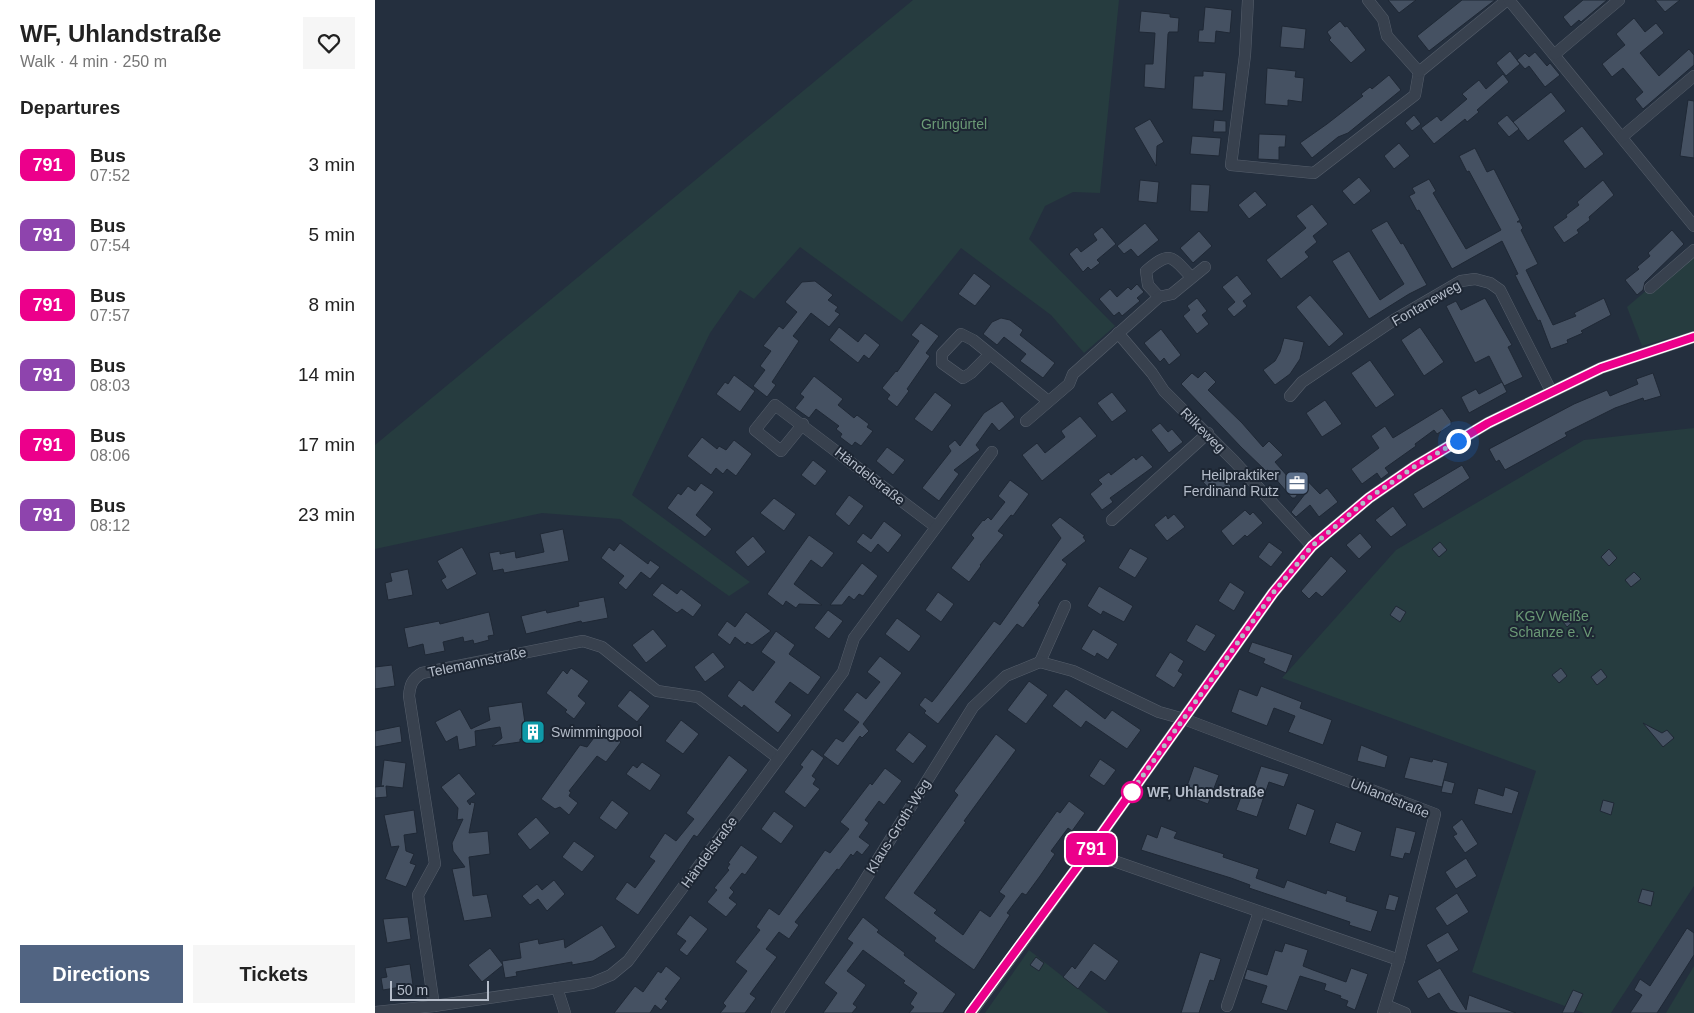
<!DOCTYPE html>
<meta charset="utf-8">
<style>
body{margin:0;font-family:Arial,sans-serif;background:#f6f6f6;color:#222;height:100vh;display:flex;flex-direction:column;font-size:19px;white-space:nowrap}
*{box-sizing:border-box;margin:0}
p{font-size:16px;color:#767676}
.icon{flex:none;width:28px;height:28px;fill:none;stroke:currentColor;stroke-width:2;stroke-linecap:round;stroke-linejoin:round}
.map{position:relative;flex:1;overflow:hidden}
.side{display:flex;flex-direction:column;background:#fff;width:375px}
.side>*{flex:none}
.badge{padding:0 10px;border-radius:8px;font-size:18px;line-height:32px}
.scale{position:absolute;left:15px;bottom:12px;width:99px;box-sizing:border-box;padding-left:5px;border:2px solid #b4bcc9;border-top:0;font-size:14px;line-height:18px;white-space:nowrap;color:#b4bcc9;-webkit-text-stroke:4px #1d2633;paint-order:stroke}
.you{position:absolute;width:25px;height:25px;margin:-12px;border:4px solid #fff;border-radius:50%;background:#1a73e8;box-shadow:0 0 0 8px #1a73e833}
.map>.badge{position:absolute;translate:-50% -50%;box-shadow:0 0 0 2px #fff}
h2{padding:0 20px;font-size:19px;line-height:45px}
.round{display:grid;place-items:center;flex:none;width:52px;height:52px;border-radius:0px;background:#f6f6f6}
.headline{display:flex;align-items:center;justify-content:space-between;height:85px;padding:0 20px}
h1{font-size:24px;font-weight:600;line-height:38px}
.button{display:flex;gap:10px;margin-top:auto;padding:10px 20px}
.button a{flex:1;height:58px;border-radius:0px;background:#516482;color:#fff;font-size:20px;font-weight:600;line-height:58px;text-align:center}
.button a+a{background:#f6f6f6;color:#222}
ul{padding:0;list-style:none}
li{display:flex;align-items:center;gap:15px;height:70px;padding:0 20px}
li div{flex:1}
li b{display:block;font-size:19px}
li em{font-style:normal}
li .badge{min-width:55px;font-weight:700;text-align:center}
main{display:flex;flex:1;min-height:0}
.map>svg:first-child{display:block}
.green{fill:#263c3f}
.building{fill:#455162;stroke:#1f2835}
.lines{fill:none;stroke-linecap:round;stroke-linejoin:round}
.street-casing{stroke:#565f6c;stroke-width:12}
.street{stroke:#38414e;stroke-width:11}
.line-casing{stroke:#fff;stroke-width:11}
.line{stroke:#ec008b;stroke-width:8}
.walk{stroke:#b4bcc9;stroke-width:5;stroke-dasharray:0 9}
.stop-dot{fill:#fff;stroke:#ec008b;stroke-width:2.5}
.labels{text-anchor:middle;dominant-baseline:central;stroke-width:4;stroke-linejoin:round;paint-order:stroke}
.park-label{font-size:14px;fill:#6b9a76;stroke:#1d2633}
.street-label{font-size:14px;fill:#b4bcc9;stroke:#1d2633}
.poi-label{font-size:14px;fill:#b4bcc9;stroke:#1d2633;text-anchor:end}
.stop-label{font-size:14px;font-weight:bold;fill:#b4bcc9;stroke:#1d2633;text-anchor:start}
</style>
<main>
<section class="side">
<div class="headline"><div><h1>WF, Uhlandstraße</h1><p>Walk · 4 min · 250 m</p></div><a class="round"><svg class="icon" aria-label="heart" viewBox="0 0 24 24"><path d="M12 20l-8-8c-3-5 5-10 8-4 3-6 11-1 8 4z"/></svg></a></div>
<h2>Departures</h2>
<ul>
<li><span class="badge" style="background:#ec008b;color:#fff">791</span><div><b>Bus</b><p>07:52</p></div><em>3 min</em></li>
<li><span class="badge" style="background:#8e44ad;color:#fff">791</span><div><b>Bus</b><p>07:54</p></div><em>5 min</em></li>
<li><span class="badge" style="background:#ec008b;color:#fff">791</span><div><b>Bus</b><p>07:57</p></div><em>8 min</em></li>
<li><span class="badge" style="background:#8e44ad;color:#fff">791</span><div><b>Bus</b><p>08:03</p></div><em>14 min</em></li>
<li><span class="badge" style="background:#ec008b;color:#fff">791</span><div><b>Bus</b><p>08:06</p></div><em>17 min</em></li>
<li><span class="badge" style="background:#8e44ad;color:#fff">791</span><div><b>Bus</b><p>08:12</p></div><em>23 min</em></li>
</ul>
<div class="button"><a>Directions</a><a>Tickets</a></div>
</section>
<div class="map">
<svg width="1319" height="1013" viewBox="0 0 1319 1013">
<rect width="100%" height="100%" fill="#242f3e"/>
<g class="green">
<polygon points="538,0 744,0 725,193 698,192 670,206 654,239 740,326 709,353 676,315 586,248 527,322 425,247 379,299 365,290 335,333 257,495 375,582 354,596 245,519 167,513 0,549 0,445"/>
<polygon points="1319,250 1319,331 1267,346 1252,307"/>
<polygon points="1319,428 1319,886 1236,1013 1209,1013 1097,972 1161,771 907,678 1021,550 1209,440"/>
<polygon points="654,950 734,1013 610,1013"/>
<polygon points="1319,966 1319,1013 1291,1013"/>
</g>
<g class="building">
<polygon points="1013,0 1041,0 1024,13"/>
<polygon points="1087,0 1120,0 1054,51 1042,36"/>
<polygon points="1208,0 1232,0 1206,22 1204,20 1196,27 1188,17"/>
<polygon points="1280,0 1305,0 1290,12"/>
<polygon points="830,7 857,10 855,33 841,31 840,43 823,42 824,30 828,30"/>
<polygon points="766,11 795,14 795,17 804,18 803,32 794,32 793,34 790,89 769,87 770,64 778,64 780,33 764,32"/>
<polygon points="1259,18 1270,32 1281,23 1289,33 1265,53 1284,76 1314,49 1319,55 1319,65 1268,109 1260,99 1268,92 1248,68 1237,77 1227,64 1250,45 1241,34"/>
<polygon points="965,21 970,27 972,26 991,50 976,63 954,40 956,38 952,32"/>
<polygon points="907,26 931,29 929,49 905,47"/>
<polygon points="1135,51 1145,64 1131,76 1121,63"/>
<polygon points="1160,52 1172,66 1175,63 1185,75 1170,87 1154,66 1150,69 1142,60 1150,53 1154,57"/>
<polygon points="892,68 921,71 920,77 929,78 927,102 913,100 913,106 890,104"/>
<polygon points="828,71 851,73 848,111 817,109 819,76 828,76"/>
<polygon points="1128,74 1134,82 1102,110 1104,112 1092,122 1090,119 1059,144 1046,128 1062,116 1066,121 1092,99 1087,94 1104,80 1111,89"/>
<polygon points="1014,75 1026,90 973,133 963,137 937,158 925,143 952,124 988,96 986,94 995,87 997,89"/>
<polygon points="1176,92 1191,111 1153,141 1138,122"/>
<polygon points="1313,100 1319,101 1319,158 1305,156"/>
<polygon points="1039,115 1046,124 1037,131 1030,123"/>
<polygon points="1132,115 1144,129 1134,137 1122,123"/>
<polygon points="775,119 789,142 782,146 781,166 759,128"/>
<polygon points="839,120 851,121 851,132 838,132"/>
<polygon points="1207,126 1229,154 1210,169 1188,141"/>
<polygon points="884,134 911,135 910,147 904,147 904,160 883,159"/>
<polygon points="817,136 846,138 844,156 815,154"/>
<polygon points="1024,143 1035,156 1019,169 1009,156"/>
<polygon points="1100,148 1112,172 1119,169 1145,220 1142,222 1145,222 1148,228 1146,230 1163,264 1151,270 1178,325 1201,316 1199,313 1229,298 1236,315 1206,331 1208,333 1192,340 1193,343 1176,349 1165,320 1163,321 1140,275 1143,274 1127,241 1077,269 1044,210 1042,211 1034,196 1040,193 1037,188 1054,179 1061,191 1058,193 1091,249 1126,230 1094,171 1092,172 1084,156"/>
<polygon points="984,177 996,191 979,205 967,191"/>
<polygon points="765,180 784,182 782,203 763,201"/>
<polygon points="1228,180 1239,195 1214,217 1215,220 1202,230 1204,233 1189,243 1178,227 1192,217 1191,215 1204,205 1202,202"/>
<polygon points="816,184 835,185 833,212 815,211"/>
<polygon points="880,191 892,205 874,219 863,205"/>
<polygon points="937,204 953,224 938,236 942,242 930,252 934,257 906,279 891,260 931,228 921,216"/>
<polygon points="1012,221 1026,244 1028,243 1052,285 1034,294 994,319 957,261 974,251 1005,300 1029,284 996,230"/>
<polygon points="770,223 784,240 763,257 756,249 749,254 742,246"/>
<polygon points="727,227 741,244 722,260 725,263 716,270 713,267 708,272 694,254 702,247 706,252 722,240 718,234"/>
<polygon points="1297,230 1309,244 1270,282 1268,290 1262,295 1250,280 1264,269 1262,267 1275,256 1273,253"/>
<polygon points="824,231 837,246 818,263 805,248"/>
<polygon points="599,273 616,286 600,306 583,294"/>
<polygon points="862,275 877,294 868,301 872,306 859,317 852,309 860,302 847,287"/>
<polygon points="440,281 458,295 453,300 463,307 460,311 465,314 454,327 436,313 418,336 424,341 397,382 401,385 392,397 378,386 390,370 385,366 396,351 388,346 404,326 408,329 422,312 410,302 427,282"/>
<polygon points="762,284 769,292 762,298 765,301 747,316 744,312 739,316 724,299 735,289 742,297 753,287 756,290"/>
<polygon points="935,295 969,334 954,347 921,307"/>
<polygon points="822,298 832,311 827,315 834,324 822,334 808,316 815,310 812,306"/>
<polygon points="1110,298 1137,345 1133,347 1148,377 1129,386 1114,356 1100,363 1071,306 1081,301 1086,310"/>
<polygon points="626,318 635,320 648,330 645,335 680,363 668,378 645,361 651,354 629,337 622,345 608,334 617,322"/>
<polygon points="546,323 564,336 551,353 555,356 532,389 534,391 522,407 512,399 515,395 507,388 521,371 522,372 544,341 536,335"/>
<polygon points="464,327 483,342 490,333 505,345 494,359 489,355 483,363 454,340"/>
<polygon points="1045,327 1069,362 1049,376 1026,340"/>
<polygon points="786,329 806,355 794,365 789,358 785,362 769,343"/>
<polygon points="909,338 929,342 925,359 915,374 900,385 888,370 900,361 905,352"/>
<polygon points="995,360 1020,395 1001,408 976,373"/>
<polygon points="830,371 841,382 833,390 867,423 888,447 894,441 908,455 900,462 914,478 922,470 945,494 952,488 963,502 944,517 935,505 921,517 916,512 930,494 926,490 920,498 917,498 893,470 891,471 866,447 806,384 817,373 823,378"/>
<polygon points="1278,373 1286,396 1269,401 1268,398 1240,408 1190,433 1192,436 1130,470 1124,460 1121,462 1114,449 1199,404 1232,390 1235,396 1263,384 1261,379"/>
<polygon points="359,375 380,391 365,412 341,394 350,382 353,384"/>
<polygon points="439,376 468,399 463,405 479,418 482,415 494,424 492,427 498,431 486,446 480,442 477,446 465,437 467,434 461,429 464,426 441,409 434,418 420,408 429,397 425,394"/>
<polygon points="1127,382 1132,392 1094,413 1086,397 1101,389 1104,394"/>
<polygon points="560,392 577,405 557,432 539,419"/>
<polygon points="737,392 752,411 737,422 722,403"/>
<polygon points="950,400 967,424 947,437 931,413"/>
<polygon points="627,401 640,417 624,431 617,423 601,445 605,450 579,470 584,474 564,501 547,488 576,451 573,446 580,440 585,446 609,413"/>
<polygon points="1067,408 1076,421 1076,425 1062,434 1059,430 1040,444 1041,446 1010,468 1014,473 1006,479 1002,473 987,484 976,469 1004,448 996,436 1010,426 1018,438"/>
<polygon points="705,416 722,436 667,481 647,455 662,443 670,453 690,437 686,431"/>
<polygon points="785,423 793,432 797,429 808,442 794,453 776,430"/>
<polygon points="327,437 342,449 344,446 351,450 359,440 377,454 361,476 352,469 348,474 341,468 336,475 312,456"/>
<polygon points="512,447 530,460 518,475 501,461"/>
<polygon points="767,455 778,467 735,498 738,502 727,510 715,494 727,484 723,480 734,472 736,475 759,457 761,460"/>
<polygon points="438,460 452,471 440,486 426,475"/>
<polygon points="1087,465 1095,478 1048,509 1038,494"/>
<polygon points="841,469 856,486 843,498 827,481"/>
<polygon points="635,480 654,494 638,516 636,515 623,531 629,535 605,565 606,566 594,582 576,568 599,538 596,535 608,520 609,521 613,517 616,520 630,502 623,496"/>
<polygon points="326,483 339,492 321,515 337,529 330,537 292,508 303,493 306,495 313,486 320,491"/>
<polygon points="474,495 489,506 474,526 460,514"/>
<polygon points="399,498 421,514 409,531 385,513"/>
<polygon points="1018,506 1032,525 1016,537 1000,520"/>
<polygon points="870,510 875,515 878,512 888,523 872,537 870,535 858,546 846,531"/>
<polygon points="799,514 810,527 792,541 779,525 791,515 793,519"/>
<polygon points="685,517 710,536 708,537 711,541 687,560 692,564 663,603 665,605 648,628 642,624 563,724 549,713 551,711 544,705 550,697 557,702 562,696 619,621 625,625 686,538 676,525"/>
<polygon points="509,521 527,535 513,553 503,544 496,553 481,542 488,533 496,539"/>
<polygon points="188,529 194,561 129,573 128,569 118,571 114,553 125,551 125,554 140,551 141,558 169,552 165,534"/>
<polygon points="985,533 997,547 984,559 971,545"/>
<polygon points="434,535 459,553 447,568 436,560 419,584 447,605 424,604 421,608 411,601 408,606 392,594"/>
<polygon points="378,536 391,552 373,567 360,552"/>
<polygon points="894,542 908,552 896,567 883,557"/>
<polygon points="1065,542 1072,550 1064,557 1057,549"/>
<polygon points="245,543 273,564 275,560 285,567 275,579 266,572 251,590 243,583 249,576 226,558 234,547 239,551"/>
<polygon points="87,547 102,574 72,590 66,580 71,577 62,561"/>
<polygon points="755,548 773,558 760,578 743,568"/>
<polygon points="1234,549 1242,558 1234,566 1226,557"/>
<polygon points="956,556 972,571 947,597 941,592 934,599 926,591"/>
<polygon points="487,563 503,576 488,596 484,594 479,600 474,596 467,605 455,605"/>
<polygon points="33,569 38,595 13,600 10,583 17,581 15,573"/>
<polygon points="1259,572 1266,579 1256,587 1250,580"/>
<polygon points="855,582 870,592 859,611 843,601"/>
<polygon points="287,583 302,594 306,589 327,605 318,617 307,609 302,613 277,595"/>
<polygon points="724,586 758,606 749,622 728,611 726,615 712,606"/>
<polygon points="563,592 579,604 566,622 550,610"/>
<polygon points="229,597 233,618 207,623 206,621 151,634 146,616 171,610 172,613 204,606 203,602"/>
<polygon points="1021,606 1031,612 1025,622 1015,615"/>
<polygon points="453,610 468,621 454,639 439,628"/>
<polygon points="1193,610 1201,619 1192,627 1185,618"/>
<polygon points="114,612 119,635 113,636 114,640 99,644 98,640 89,642 88,637 68,642 70,651 50,655 48,644 33,648 29,628 64,621 65,624"/>
<polygon points="371,612 396,631 377,645 372,642 370,645 360,637 355,645 342,635 352,621 360,627"/>
<polygon points="522,618 546,636 534,652 510,634"/>
<polygon points="821,624 841,635 830,652 811,641"/>
<polygon points="278,629 292,646 271,663 257,645"/>
<polygon points="718,629 743,644 733,660 722,653 720,657 706,649"/>
<polygon points="401,631 420,645 414,654 446,677 433,695 415,682 400,702 417,715 403,733 369,705 367,708 352,696 364,680 378,691 400,662 386,652"/>
<polygon points="877,642 918,655 911,673 888,663 890,659 873,652"/>
<polygon points="338,652 350,667 330,682 319,667"/>
<polygon points="795,652 809,661 803,671 808,674 799,688 780,676"/>
<polygon points="505,656 527,673 488,724 494,731 487,738 485,736 463,766 448,755 461,738 468,742 484,722 468,710 482,692 491,699 505,682 492,672"/>
<polygon points="17,665 20,686 0,689 0,667"/>
<polygon points="196,668 214,681 203,696 211,703 199,719 190,712 192,710 171,693 188,670 192,674"/>
<polygon points="1186,668 1192,676 1184,683 1177,675"/>
<polygon points="1226,669 1232,677 1222,685 1216,677"/>
<polygon points="654,681 673,695 651,724 632,710"/>
<polygon points="886,686 927,702 925,708 957,720 948,745 913,732 920,716 899,708 892,726 856,712 864,689 882,696"/>
<polygon points="691,689 730,719 737,710 766,730 752,749 711,721 706,728 677,706"/>
<polygon points="255,690 275,706 262,722 242,706"/>
<polygon points="147,702 152,737 145,739 145,742 117,746 127,738 125,727 100,731 101,746 84,750 82,736 71,742 60,722 85,709 96,729 115,720 113,707"/>
<polygon points="306,720 324,734 308,754 290,741"/>
<polygon points="1268,723 1287,733 1292,730 1299,738 1288,747"/>
<polygon points="25,726 27,742 0,747 0,731"/>
<polygon points="227,727 246,742 231,762 222,756 194,791 196,792 194,796 203,803 194,815 185,807 180,809 166,799 205,745 212,747"/>
<polygon points="534,732 552,746 538,764 520,750"/>
<polygon points="621,734 641,750 589,821 591,822 539,893 562,910 559,913 588,935 605,910 615,917 630,896 624,892 682,811 685,813 694,801 710,813 697,831 693,828 676,851 680,854 665,876 651,895 647,893 632,913 635,915 599,970 559,941 561,938 509,898 583,795 579,791"/>
<polygon points="986,745 1013,756 1010,768 982,761"/>
<polygon points="437,749 449,758 437,776 441,779 438,784 445,789 430,808 409,792 428,767 425,765"/>
<polygon points="354,755 373,770 322,837 319,835 263,915 240,899 252,882 260,888 280,861 274,857 290,833 301,841 319,819 311,813"/>
<polygon points="1035,757 1057,762 1058,759 1073,763 1067,787 1029,778"/>
<polygon points="725,759 741,770 729,786 714,776"/>
<polygon points="9,760 31,763 28,788 11,786 12,797 0,798 0,787 9,786 6,786"/>
<polygon points="267,762 286,775 275,791 251,774 258,765 262,768"/>
<polygon points="819,766 844,775 833,804 809,795"/>
<polygon points="886,766 914,774 909,787 894,782 882,817 861,810 869,789 877,792"/>
<polygon points="510,768 527,781 509,805 504,801 490,820 494,823 484,837 495,845 487,855 482,851 478,856 476,854 464,870 462,869 420,922 424,925 414,939 404,932 391,949 402,957 375,994 381,998 370,1013 345,1013 351,1006 348,1003 372,971 360,962 385,930 381,927 394,908 404,915 450,850 455,853 474,829 465,822 495,783 497,785"/>
<polygon points="84,773 101,794 92,801 95,805 96,802 100,803 94,833 113,831 115,854 94,857 98,896 112,894 117,917 89,921 77,869 90,867 78,851 77,843 88,819 82,820 83,808 66,787"/>
<polygon points="1069,780 1080,783 1077,794 1066,792"/>
<polygon points="1130,787 1144,792 1137,814 1099,804 1103,788 1128,796"/>
<polygon points="237,800 254,813 241,830 224,818"/>
<polygon points="1228,800 1239,803 1236,815 1225,811"/>
<polygon points="922,803 940,810 931,836 913,829"/>
<polygon points="39,810 42,833 29,835 31,851 39,854 35,863 41,865 31,887 10,879 24,846 16,847 9,815"/>
<polygon points="399,811 419,826 406,844 386,829"/>
<polygon points="161,817 175,833 155,850 142,834"/>
<polygon points="1087,819 1103,844 1090,853 1078,836 1082,834 1077,827"/>
<polygon points="961,822 987,832 980,852 954,843"/>
<polygon points="786,826 802,832 799,838 849,854 848,857 884,869 881,878 909,888 912,880 951,894 952,890 972,897 971,901 1003,911 996,932 974,925 975,922 874,888 875,885 856,878 766,850 772,834 782,838"/>
<polygon points="1021,827 1041,832 1035,854 1030,853 1028,859 1015,856"/>
<polygon points="199,841 220,856 207,872 187,857"/>
<polygon points="366,845 383,857 370,875 367,873 355,888 359,892 354,898 362,904 351,917 332,902 342,890 339,888 354,870 352,868 355,864 353,863"/>
<polygon points="1091,858 1102,876 1081,889 1070,872"/>
<polygon points="179,880 190,894 172,911 163,899 155,905 147,896 162,884 167,890"/>
<polygon points="1267,889 1279,892 1276,906 1263,902"/>
<polygon points="1082,893 1094,912 1072,926 1060,908"/>
<polygon points="1014,894 1024,897 1020,911 1010,909"/>
<polygon points="315,915 333,929 312,956 304,950 311,941 301,934"/>
<polygon points="33,917 36,939 12,943 8,919"/>
<polygon points="488,917 504,930 502,932 530,953 529,955 581,994 568,1013 534,1013 539,1007 535,1004 542,993 528,983 530,981 488,950 472,971 491,985 478,1004 482,1007 477,1013 448,1013 462,993 449,983 478,943 472,939"/>
<polygon points="227,925 241,947 218,961 197,965 197,962 141,972 142,976 130,978 127,961 146,958 144,943 163,939 164,944 189,939 190,948"/>
<polygon points="1312,928 1319,933 1319,955 1282,1013 1255,1013 1267,995 1259,990 1265,979 1275,986"/>
<polygon points="1073,932 1084,950 1062,963 1051,945"/>
<polygon points="719,943 744,961 730,981 716,971 703,989 688,977 697,966 700,969"/>
<polygon points="910,943 933,950 928,966 938,970 971,982 976,968 993,974 980,1010 971,1006 973,1001 965,998 966,996 949,990 951,984 925,976 912,1011 886,1003 892,986 869,979 872,969 892,975 900,950 907,952"/>
<polygon points="115,948 128,965 107,982 93,965"/>
<polygon points="825,952 846,959 839,981 835,980 824,1013 806,1013"/>
<polygon points="661,957 669,963 664,971 655,965"/>
<polygon points="35,964 38,985 8,990 6,978 12,977 10,968"/>
<polygon points="291,966 306,978 290,999 293,1001 286,1010 280,1005 275,1013 239,1013 260,986 268,992 283,971 286,973"/>
<polygon points="1065,968 1091,1010 1094,995 1141,1013 1083,1013 1075,1010 1064,993 1053,999 1042,981"/>
<polygon points="1198,990 1208,994 1199,1013 1187,1013"/>
</g>
<g class="lines">
<g class="street-casing">
<g id="street">
<polyline points="873,0 870,55 856,165 939,173 1040,95 1044,72 1132,0"/>
<polyline points="993,0 1008,19 1012,36 1044,72"/>
<polyline points="1134,0 1319,226"/>
<polyline points="1180,54 1244,0"/>
<polyline points="1247,137 1319,76"/>
<polyline points="1275,288 1319,250"/>
<path d="M784 297 773 285 771 271C795 251 796 255 816 277"/>
<polyline points="743,333 777,373 789,391 859,461 937,546"/>
<polyline points="614,355 596,373 588,378 567,363 567,354 586,334 598,340 673,401"/>
<polyline points="915,396 927,382 1019,320 1086,281 1100,279 1115,283 1125,290 1176,391"/>
<polyline points="651,421 694,384 698,374 784,297 797,294 830,267"/>
<polyline points="428,424 406,451 380,430 400,405 561,527"/>
<polyline points="737,520 833,433"/>
<polyline points="665,662 690,606"/>
<polyline points="713,852 1024,960"/>
<polyline points="182,988 190,1013"/>
<polyline points="1011,1005 1030,1013"/>
<path d="M59 1006 43 895 60 864 34 696C35 685 37 679 47 673L208 641 227 647 282 691 323 697 403 758"/>
<polyline points="852,1006 884,912"/>
<polyline points="0,1012 59,1006 217,983 236,975 253,961 468,672 479,638 617,452"/>
<polyline points="402,1013 485,888 598,707 631,676 665,662 698,671 784,712 809,719 1060,814 1024,960 1008,1013"/>
<polyline points="596,1013 715,850 898,593 937,546 994,498 1039,467 1113,423 1226,368 1319,337"/>
</g>
</g>
<use href="#street" class="street"/>
</g>
<g class="lines">
<g class="line-casing">
<polyline id="line" points="595,1013 715,850 898,593 937,546 994,498 1039,467 1113,423 1226,368 1319,337"/>
</g>
<use href="#line" class="line"/>
<polyline class="walk" points="757,792 752,798 898,593 937,546 994,498 1039,467 1083,441"/>
</g>
<defs>
<g id="office-square" transform="scale(1.25)"><rect x="-9" y="-9" width="18" height="18" rx="4" fill="#5c6f8a" stroke="#1d2633"/><path d="M-6-3h4V-5.5h4V-3h4V5H-6ZM-1-4.5V-3h2v-1.5ZM-6 0V1H6V0Z" fill="#fff"/></g>
<g id="building-square" transform="scale(1.25)"><rect x="-9" y="-9" width="18" height="18" rx="4" fill="#0f9aa8" stroke="#1d2633"/><path d="M-4-6H4V6H1V3H-1V6H-4ZM-2.5-4.3h1.7v1.8h-1.7ZM.8-4.3h1.7v1.8H.8ZM-2.5-1h1.7V.8h-1.7ZM.8-1h1.7V.8H.8Z" fill="#fff"/></g>
</defs>
<g fill-rule="evenodd">
<use href="#office-square" x="922" y="483"/>
<use href="#building-square" x="158" y="732"/>
</g>
<circle class="stop-dot" cx="757" cy="792" r="10"/>
<g class="labels">
<g class="park-label">
<text x="579" y="124">Grüngürtel</text>
<text x="1177" y="616">KGV Weiße<tspan x="1177" dy="16">Schanze e. V.</tspan></text>
</g>
<g class="street-label">
<text transform="translate(1051 303) rotate(-30)">Fontaneweg</text>
<text transform="translate(828 430) rotate(45)">Rilkeweg</text>
<text transform="translate(495 476) rotate(38)">Händelstraße</text>
<text transform="translate(102 662) rotate(-12)">Telemannstraße</text>
<text transform="translate(1015 798) rotate(22)">Uhlandstraße</text>
<text transform="translate(523 826) rotate(-58)">Klaus-Groth-Weg</text>
<text transform="translate(334 852) rotate(-54)">Händelstraße</text>
</g>
<g class="poi-label">
<text x="904" y="475">Heilpraktiker<tspan x="904" dy="16">Ferdinand Rutz</tspan></text>
<text x="176" y="732" text-anchor="start">Swimmingpool</text>
</g>
<g class="stop-label">
<text x="772" y="792">WF, Uhlandstraße</text>
</g>
</g>
</svg>
<div class="scale">50 m</div>
<div class="you" style="left:1083px;top:441px"></div>
<b class="badge" style="left:716px;top:849px;background:#ec008b;color:#fff">791</b>
</div>
</main>
